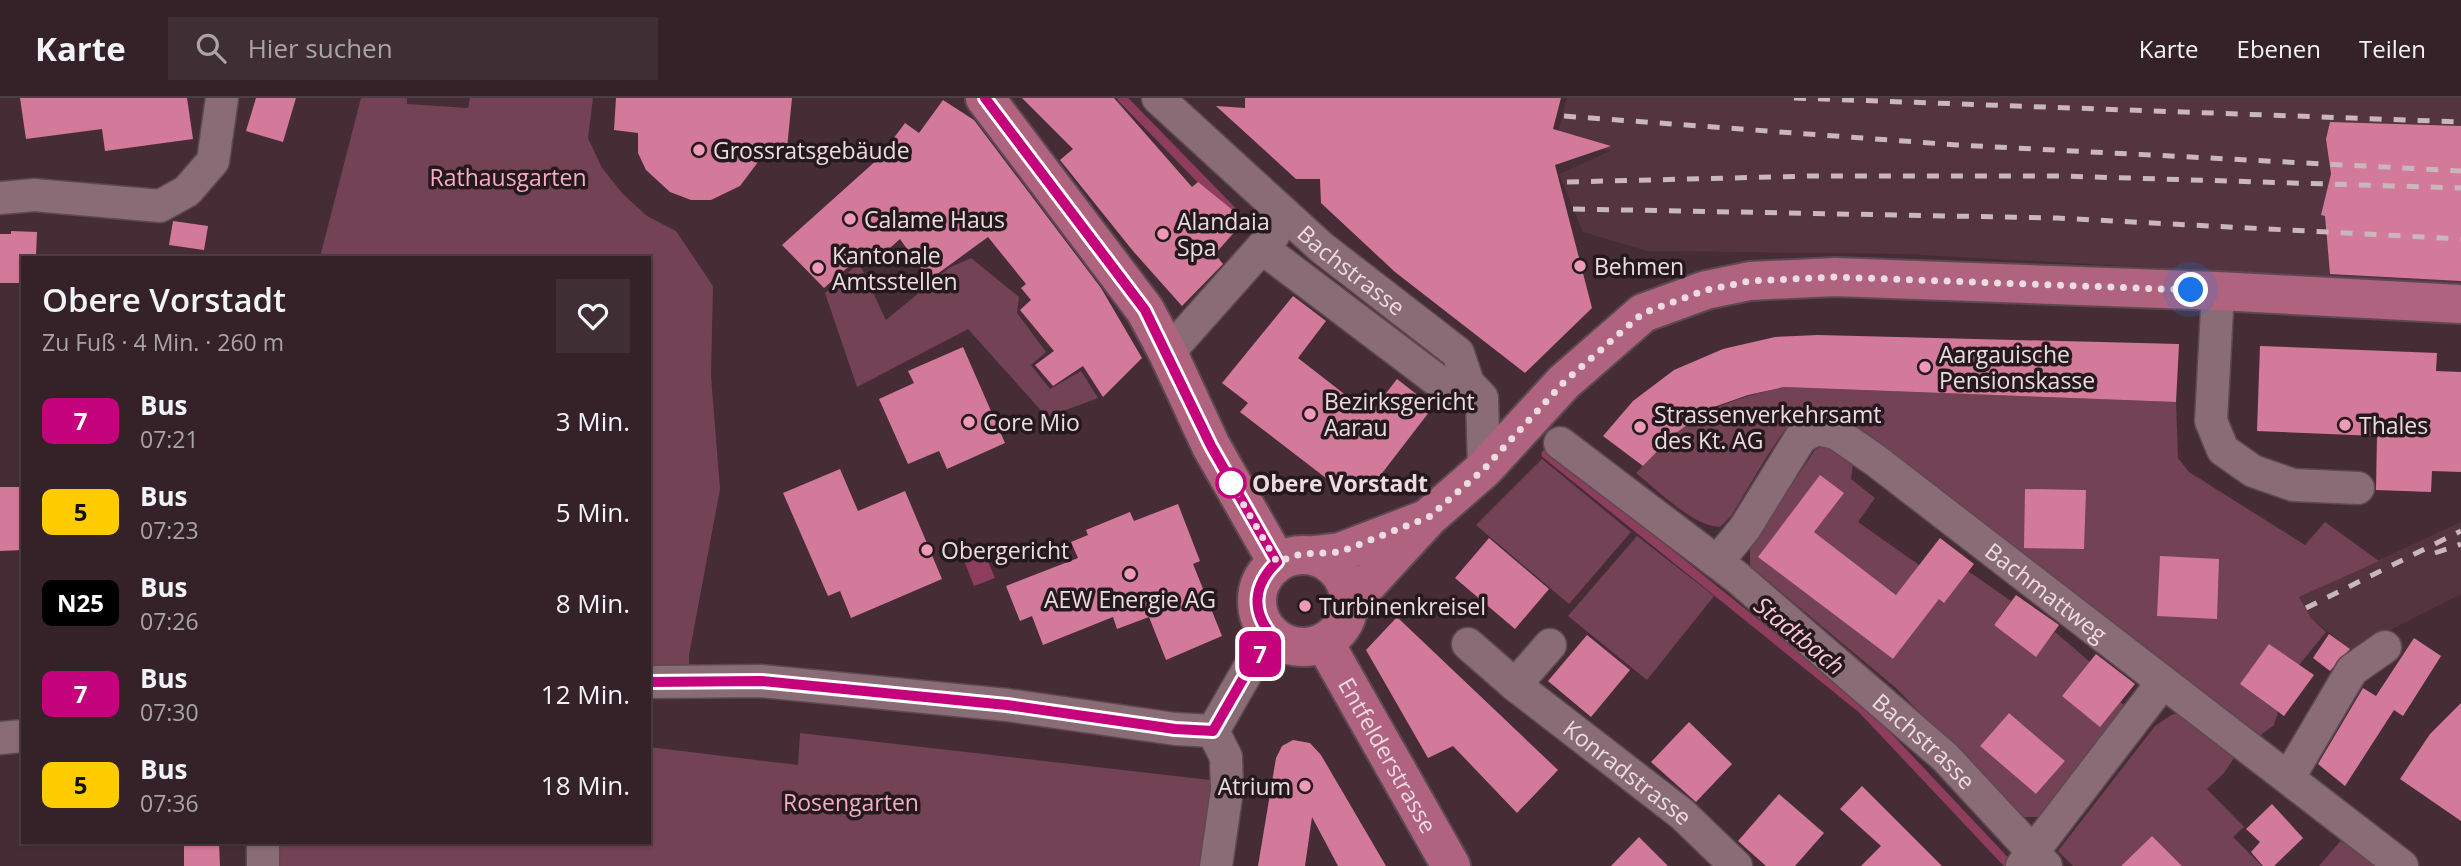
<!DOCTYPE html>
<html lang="de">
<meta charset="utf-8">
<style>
body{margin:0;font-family:"Open Sans",sans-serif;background:#3f2f34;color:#f1f3f6;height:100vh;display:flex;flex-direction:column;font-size:26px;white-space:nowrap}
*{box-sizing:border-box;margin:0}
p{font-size:23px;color:#a9a4a8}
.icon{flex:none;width:38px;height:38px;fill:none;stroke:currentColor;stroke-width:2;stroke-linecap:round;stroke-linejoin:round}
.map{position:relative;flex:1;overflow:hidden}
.sheet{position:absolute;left:21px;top:158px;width:630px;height:588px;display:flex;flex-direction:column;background:#342228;border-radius:0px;box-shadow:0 2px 5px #0004,0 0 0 2px #4e3f45}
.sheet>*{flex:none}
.badge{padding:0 14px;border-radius:10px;font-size:24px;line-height:46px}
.you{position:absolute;width:35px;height:35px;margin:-18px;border:5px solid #fff;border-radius:50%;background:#1a73e8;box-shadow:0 0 0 10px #1a73e833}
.map>.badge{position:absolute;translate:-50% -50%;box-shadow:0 0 0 4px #fff}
.round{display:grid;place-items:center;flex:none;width:74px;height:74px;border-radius:0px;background:#3f2f34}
.head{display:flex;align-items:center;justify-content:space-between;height:119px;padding:0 21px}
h1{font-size:33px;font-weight:600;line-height:52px}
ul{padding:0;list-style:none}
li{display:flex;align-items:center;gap:21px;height:91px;padding:0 21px}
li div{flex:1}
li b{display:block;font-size:26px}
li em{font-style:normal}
li .badge{min-width:77px;font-weight:700;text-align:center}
header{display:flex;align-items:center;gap:42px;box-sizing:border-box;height:98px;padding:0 35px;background:#342228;border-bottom:2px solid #4e3f45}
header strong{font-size:33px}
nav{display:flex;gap:38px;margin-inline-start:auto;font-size:24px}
.search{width:490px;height:63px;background:#3f2f34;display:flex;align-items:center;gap:18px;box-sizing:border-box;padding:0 24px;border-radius:0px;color:#a9a4a8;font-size:26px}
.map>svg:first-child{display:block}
.built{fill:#54343f}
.green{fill:#734254;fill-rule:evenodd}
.water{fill:#8f3d5d}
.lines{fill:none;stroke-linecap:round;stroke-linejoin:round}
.stream{stroke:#8f3d5d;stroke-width:9}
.building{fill:#d37999}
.minor-casing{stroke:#5d4950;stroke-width:35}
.major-casing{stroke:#5d4950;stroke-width:42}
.minor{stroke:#896c75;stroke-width:32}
.major{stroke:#af637f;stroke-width:38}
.rail{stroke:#c9b7bc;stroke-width:5;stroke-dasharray:12 12;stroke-linecap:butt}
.line-casing{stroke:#fff;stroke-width:16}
.line{stroke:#c4037d;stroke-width:10}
.walk{stroke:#ecdce0;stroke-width:7;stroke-dasharray:0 12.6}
.poi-dot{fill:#ef9ab7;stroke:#25191d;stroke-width:2.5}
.stop-dot{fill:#fff;stroke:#c4037d;stroke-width:3.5}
.labels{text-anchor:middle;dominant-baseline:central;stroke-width:7;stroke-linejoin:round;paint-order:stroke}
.poi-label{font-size:23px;fill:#ecdce0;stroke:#25191d;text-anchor:start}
.park-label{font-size:23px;fill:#f4adc4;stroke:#25191d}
.street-label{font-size:23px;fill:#ecdce0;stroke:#25191d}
.stop-label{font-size:23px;font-weight:bold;fill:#ecdce0;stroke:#25191d;text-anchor:start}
.water-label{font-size:24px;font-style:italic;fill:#fac9d9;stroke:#25191d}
</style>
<header>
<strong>Karte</strong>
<div class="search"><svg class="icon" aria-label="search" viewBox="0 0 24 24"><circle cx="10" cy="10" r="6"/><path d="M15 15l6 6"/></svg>Hier suchen</div>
<nav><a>Karte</a><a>Ebenen</a><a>Teilen</a></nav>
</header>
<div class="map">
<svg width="2461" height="768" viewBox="0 0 2461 768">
<rect width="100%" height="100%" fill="#462d35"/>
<g class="built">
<polygon points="1567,0 2461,0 2461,186 1903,156 1647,153 1583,134 1559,76 1610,53 1556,42"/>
<polygon points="2461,424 2461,496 2351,552 2311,520 2299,499"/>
</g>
<g class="green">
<polygon points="361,0 407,0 407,6 468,10 470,0 593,0 588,40 602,70 622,95 647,118 676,133 713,188 711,278 720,391 689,557 689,571 649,570 649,159 320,159"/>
<polygon points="971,160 1019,199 1017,215 1046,254 1031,267 1050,291 1081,273 1098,300 1047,319 968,231 857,289 825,195 859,165 886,222 949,170"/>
<path d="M1784 289 2176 304 2178 360 2189 374 2305 447 2325 424 2379 463 2299 499 2311 520 2326 534 2299 567 2240 586 2278 614 2274 627 2253 643 1838 321C1827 317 1812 310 1800 317 1782 327 1744 398 1731 418L1720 429C1694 429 1656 391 1636 375 1649 363 1660 347 1674 336 1707 309 1743 298 1784 289Z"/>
<path d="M1822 348 1829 349 1853 367 1851 381 1875 400 1858 424 1919 467 1944 504 1968 473 2011 503 1994 527 2035 558 2055 534 2090 564 2062 598 2120 604 2124 607 2045 719H2022L1896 590 1750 468V449L1815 352ZM1814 434 1925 519 1893 561 1759 459ZM2009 615 2065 663 2036 696 1980 648Z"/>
<polygon points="1542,361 1631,434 1569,506 1476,427"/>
<polygon points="1637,438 1714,498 1647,582 1568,518"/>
<polygon points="2187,615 2238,654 2224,675 2207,691 2244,729 2233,739 2262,768 2182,768 2152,738 2121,768 2073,768 2058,753 2155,628 2173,616"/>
<polygon points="800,635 1210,682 1213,692 1206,768 275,768 274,744 649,744 649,649 798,667"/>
<polygon points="2343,740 2381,768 2319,768"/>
</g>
<polygon class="water" points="982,449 995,480 974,488 962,457"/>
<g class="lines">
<g class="stream">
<polyline points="1122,0 1234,115"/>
<polyline points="1546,356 1862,611 2010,768"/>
</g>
</g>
<g class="building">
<polygon points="20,0 187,0 193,41 105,53 102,31 26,41"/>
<polygon points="256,0 296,0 283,44 246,33"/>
<polygon points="616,0 792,0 787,50 761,47 758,64 740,88 711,102 691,102 670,94 646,72 638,55 638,35 614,32"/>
<polygon points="1022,0 1114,0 1192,89 1198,84 1245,122 1215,156 1223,166 1182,208 1133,153 1060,62 1073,51"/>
<polygon points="1245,0 1561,0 1553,31 1611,48 1555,67 1592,210 1525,275 1395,174 1321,105 1320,81 1296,81 1216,8 1245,10"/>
<polygon points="943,2 974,22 1101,190 1142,260 1103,299 1083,268 1053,288 1035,267 1054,253 1020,212 1031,202 1021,190 1026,186 988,139 929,182 900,141 871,167 862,157 824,190 782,147 879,60 905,25 919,35"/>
<polygon points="2330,24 2461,28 2461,183 2330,176 2325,118 2321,117 2331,76 2326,41"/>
<polygon points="173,123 208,128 204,152 169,147"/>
<polygon points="11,133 37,134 36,159 23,159 23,185 0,185 0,136 11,136"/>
<polygon points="1293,198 1326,223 1298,260 1370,316 1397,281 1433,309 1366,396 1342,378 1335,387 1240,314 1248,305 1222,285"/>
<polygon points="1818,237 2179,246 2176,304 1784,289 1748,297 1711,310 1673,337 1643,368 1603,338 1633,303 1674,272 1723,251 1775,239"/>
<polygon points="2260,248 2437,255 2436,273 2461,274 2461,374 2432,373 2431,394 2376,392 2377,338 2257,333"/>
<polygon points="963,249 1005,345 947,371 939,353 908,366 879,301 914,285 908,273"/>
<polygon points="840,371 858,413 905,393 942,481 851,520 840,493 828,498 783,395"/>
<polygon points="1820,377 1844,395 1814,434 1896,497 1940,440 1974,466 1944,505 1939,501 1893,561 1758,459"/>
<polygon points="0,389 23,389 23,452 0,453"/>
<polygon points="2025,391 2086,392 2084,451 2024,450"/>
<polygon points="1178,406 1200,463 1193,466 1222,538 1166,562 1149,519 1117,531 1113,519 1043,547 1032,518 1020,523 1006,488 1078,460 1071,444 1088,437 1086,432 1130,414 1134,423"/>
<polygon points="1489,440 1549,491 1515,531 1455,480"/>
<polygon points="2160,458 2219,461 2217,521 2157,518"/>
<polygon points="2016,497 2059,527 2036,559 1994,527"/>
<polygon points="1397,519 1558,672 1517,715 1453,648 1428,660 1366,552"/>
<polygon points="2329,536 2350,551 2330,573 2313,560"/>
<polygon points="1587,537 1630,572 1591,619 1548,583"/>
<polygon points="2414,540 2441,558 2403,618 2394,612 2345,688 2318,666 2363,590 2376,598"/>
<polygon points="2269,546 2314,577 2284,618 2240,586"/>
<polygon points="2096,556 2135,586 2100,629 2062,598"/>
<polygon points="2461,605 2461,723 2400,681 2430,636"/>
<polygon points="2009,615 2065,663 2036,696 1980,648"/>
<polygon points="1689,624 1732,666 1696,704 1651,664"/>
<polygon points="1293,642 1310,645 1321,657 1386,768 1338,768 1312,719 1305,768 1258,768 1276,660 1282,648"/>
<polygon points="1862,688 1942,768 1861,768 1881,748 1840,711"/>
<polygon points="1779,696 1824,735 1795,768 1766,768 1738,743"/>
<polygon points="2272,706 2303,740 2274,768 2263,768 2251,754 2260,744 2246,731"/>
<polygon points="2152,738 2182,768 2121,768"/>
<polygon points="1639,739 1668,768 1611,768"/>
<polygon points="184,744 219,744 220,768 184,768"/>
</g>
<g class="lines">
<g class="minor-casing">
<g id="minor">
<path id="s1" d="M1158 0 1321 149 1458 255 1468 285 1482 300 1484 371"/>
<polyline points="0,100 34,97 160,108 187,93 213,63 222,0"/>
<polyline points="1262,150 1450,292 1468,285"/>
<polyline points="2218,193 2211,323 2223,352 2253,373 2293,387 2358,390"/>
<polyline points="1168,255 1274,136"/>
<path id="s2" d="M1560 345 1738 480 1945 659 2046 768"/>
<path id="s3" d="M1717 464 1745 430 1801 339 1817 331 1836 335 1875 362 2402 768"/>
<path id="s4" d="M1468 546 1515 587 1682 716 1736 768"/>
<polyline points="649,584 761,583 1007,607 1175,631 1213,633"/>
<polyline points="1515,587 1550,547"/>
<polyline points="1213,633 1226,659 1227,692 1216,768"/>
<polyline points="1213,633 1248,572 1272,538"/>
<polyline points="0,640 23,638"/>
<polyline points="2289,679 2352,572 2385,549"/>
<polyline points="263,744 263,768"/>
<polyline points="2022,768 2163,584"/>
</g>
</g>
<g class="major-casing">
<g id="major">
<polyline points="985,0 1145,212 1168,255 1211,348 1277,464"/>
<circle cx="1303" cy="503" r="46"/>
<polyline points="1314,457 1340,454 1421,423"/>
<polyline points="1350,505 1429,419 1484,371 1564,284 1643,215 1706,192 1750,183 1835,179 2218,193 2461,206"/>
<path id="s5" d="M1324 544 1451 768"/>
</g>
</g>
<use href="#minor" class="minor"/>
<use href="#major" class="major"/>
<g class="rail">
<polyline points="1794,0 2461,24"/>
<polyline points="1564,18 1957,47 2461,73"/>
<polyline points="1567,84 1812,78 2061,78 2461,90"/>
<polyline points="1573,111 2057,120 2461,141"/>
<polyline points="2435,455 2461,446"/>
<polyline points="2306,510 2461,433"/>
</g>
</g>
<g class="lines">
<g class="line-casing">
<path id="line" d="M649 584 761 583 1007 607 1175 631 1213 633 1248 572 1272 538C1251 513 1253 487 1277 464L1211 348 1145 212 985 0"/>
</g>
<use href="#line" class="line"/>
<polyline class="walk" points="1231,385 1277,464 1301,456 1340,454 1429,419 1484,371 1564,284 1643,215 1706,192 1750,183 1835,179 2191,192"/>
</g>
<g class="poi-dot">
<circle cx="699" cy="52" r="7"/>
<circle cx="850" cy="121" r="7"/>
<circle cx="1163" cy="136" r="7"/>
<circle cx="1580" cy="168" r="7"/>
<circle cx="818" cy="170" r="7"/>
<circle cx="1925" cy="269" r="7"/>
<circle cx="1310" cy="316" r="7"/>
<circle cx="969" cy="324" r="7"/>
<circle cx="2345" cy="327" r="7"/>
<circle cx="1640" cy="329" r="7"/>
<circle cx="927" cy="452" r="7"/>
<circle cx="1130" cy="476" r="7"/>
<circle cx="1305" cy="508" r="7"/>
<circle cx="1305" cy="688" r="7"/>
</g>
<circle class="stop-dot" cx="1231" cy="385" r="14"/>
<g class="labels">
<g class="poi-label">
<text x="713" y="52">Grossratsgebäude</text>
<text x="864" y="121">Calame Haus</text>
<text x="1177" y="123">Alandaia<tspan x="1177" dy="26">Spa</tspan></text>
<text x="832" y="157">Kantonale<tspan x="832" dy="26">Amtsstellen</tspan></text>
<text x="1594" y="168">Behmen</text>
<text x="1939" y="256">Aargauische<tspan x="1939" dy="26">Pensionskasse</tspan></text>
<text x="1324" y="303">Bezirksgericht<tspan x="1324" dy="26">Aarau</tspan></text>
<text x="1654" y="316">Strassenverkehrsamt<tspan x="1654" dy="26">des Kt. AG</tspan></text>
<text x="983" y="324">Core Mio</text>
<text x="2359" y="327">Thales</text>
<text x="941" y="452">Obergericht</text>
<text x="1130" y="501" text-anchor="middle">AEW Energie AG</text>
<text x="1319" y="508">Turbinenkreisel</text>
<text x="1291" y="688" text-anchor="end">Atrium</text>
</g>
<g class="park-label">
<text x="508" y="79">Rathausgarten</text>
<text x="851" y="704">Rosengarten</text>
</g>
<g class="street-label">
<text stroke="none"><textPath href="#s1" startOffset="259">Bachstrasse</textPath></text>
<text stroke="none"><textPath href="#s3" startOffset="452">Bachmattweg</textPath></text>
<text stroke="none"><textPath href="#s2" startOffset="471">Bachstrasse</textPath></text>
<text stroke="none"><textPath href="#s5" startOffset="130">Entfelderstrasse</textPath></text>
<text stroke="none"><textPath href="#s4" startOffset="205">Konradstrasse</textPath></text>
</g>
<g class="stop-label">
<text x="1252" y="385">Obere Vorstadt</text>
</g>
<g class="water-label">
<text transform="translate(1800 537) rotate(39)">Stadtbach</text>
</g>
</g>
</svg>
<div class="you" style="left:2191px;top:192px"></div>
<b class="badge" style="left:1260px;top:556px;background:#c4037d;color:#fff">7</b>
<section class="sheet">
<div class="head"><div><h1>Obere Vorstadt</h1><p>Zu Fuß · 4 Min. · 260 m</p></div><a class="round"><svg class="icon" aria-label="heart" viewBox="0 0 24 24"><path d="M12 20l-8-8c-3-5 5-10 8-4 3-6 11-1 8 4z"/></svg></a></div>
<ul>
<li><span class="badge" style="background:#c4037d;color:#fff">7</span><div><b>Bus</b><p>07:21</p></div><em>3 Min.</em></li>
<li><span class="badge" style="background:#fc0;color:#111">5</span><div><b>Bus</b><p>07:23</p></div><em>5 Min.</em></li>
<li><span class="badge" style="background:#000;color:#fff">N25</span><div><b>Bus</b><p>07:26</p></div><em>8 Min.</em></li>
<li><span class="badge" style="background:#c4037d;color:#fff">7</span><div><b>Bus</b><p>07:30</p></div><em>12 Min.</em></li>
<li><span class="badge" style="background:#fc0;color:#111">5</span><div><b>Bus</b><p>07:36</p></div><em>18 Min.</em></li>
</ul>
</section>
</div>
